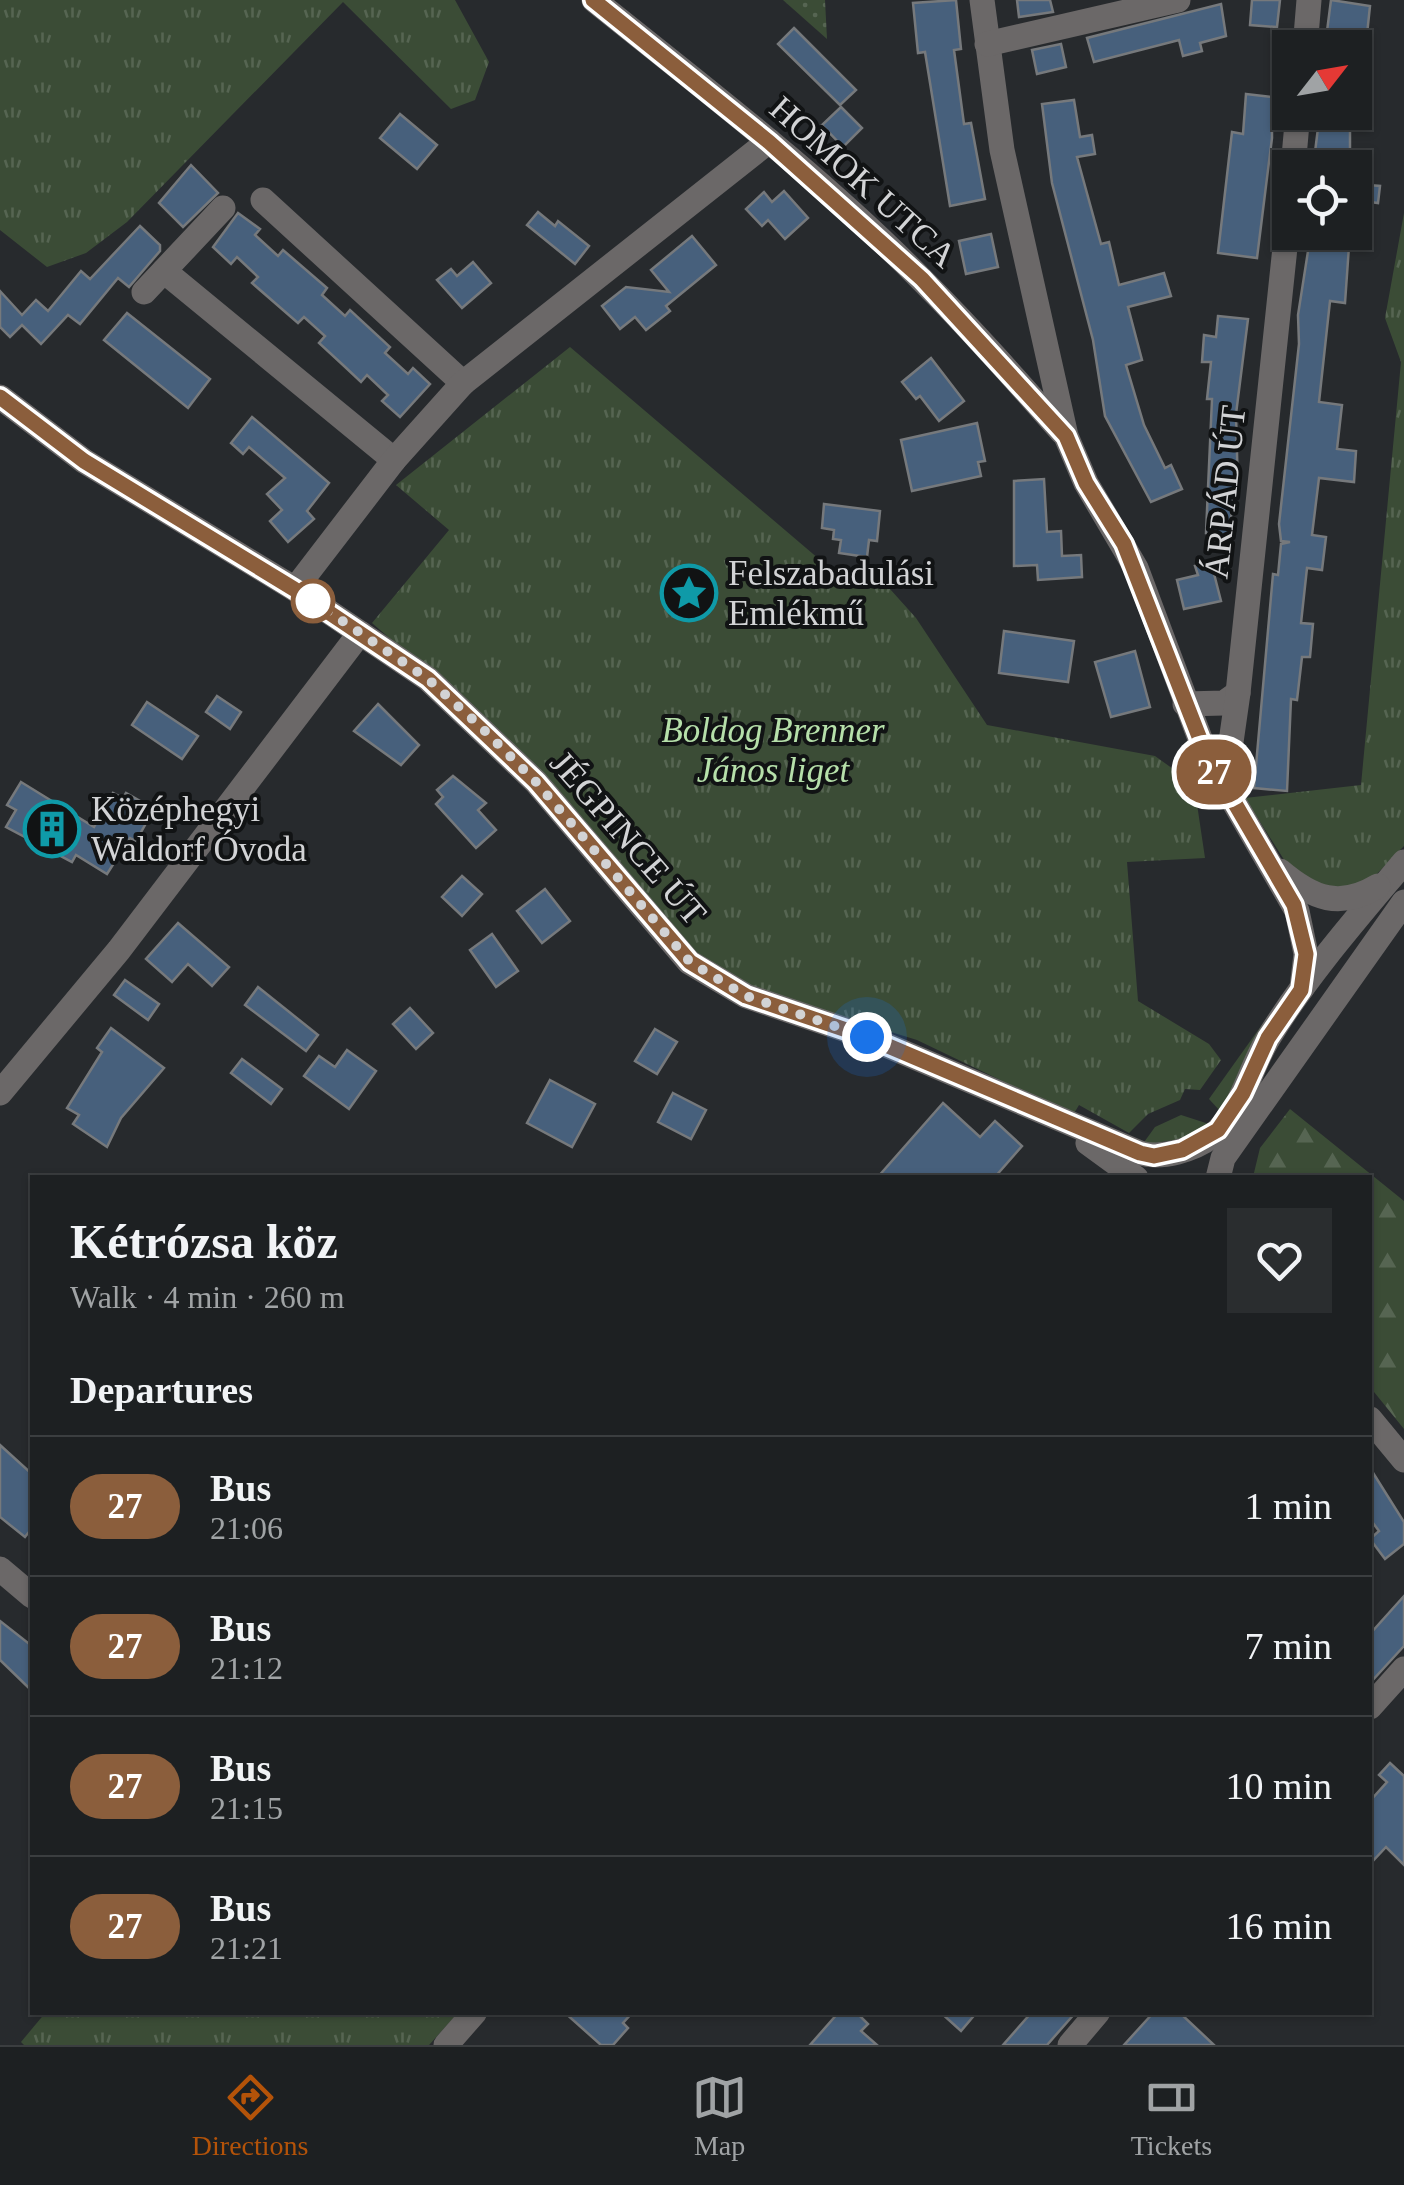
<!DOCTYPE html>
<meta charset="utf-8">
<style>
body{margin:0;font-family:"Times New Roman",serif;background:#2a2d2f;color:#f1f3f6;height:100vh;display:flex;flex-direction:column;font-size:38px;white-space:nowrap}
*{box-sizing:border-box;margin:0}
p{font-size:32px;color:#a0a3a5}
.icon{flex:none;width:55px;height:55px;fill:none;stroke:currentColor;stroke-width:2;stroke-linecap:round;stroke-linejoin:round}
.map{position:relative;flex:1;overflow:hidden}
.side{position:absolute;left:30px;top:1175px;width:1342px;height:840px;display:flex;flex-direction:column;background:#1d2022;border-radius:0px;box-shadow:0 2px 8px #0004,0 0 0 2px #3b3e40}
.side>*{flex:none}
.badge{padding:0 20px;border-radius:32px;font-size:35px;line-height:65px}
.needle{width:65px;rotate:59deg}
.buttons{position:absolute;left:1272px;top:30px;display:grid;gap:20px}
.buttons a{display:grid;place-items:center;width:100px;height:100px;border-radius:0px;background:#1d2022;box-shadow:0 2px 8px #0004,0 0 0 2px #3b3e40;font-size:50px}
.you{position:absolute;width:50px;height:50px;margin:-25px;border:8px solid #fff;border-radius:50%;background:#1a73e8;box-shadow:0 0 0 15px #1a73e833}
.map>.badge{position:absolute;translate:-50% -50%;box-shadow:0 0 0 5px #fff}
h2{padding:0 40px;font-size:38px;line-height:90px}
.round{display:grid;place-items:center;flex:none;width:105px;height:105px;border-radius:0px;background:#2a2d2f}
.head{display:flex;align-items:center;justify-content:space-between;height:170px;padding:0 40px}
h1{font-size:48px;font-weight:700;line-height:75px}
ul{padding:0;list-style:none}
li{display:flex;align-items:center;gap:30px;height:140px;padding:0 40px;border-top:2px solid #3b3e40}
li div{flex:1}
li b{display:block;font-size:38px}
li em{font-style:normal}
li .badge{min-width:110px;font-weight:700;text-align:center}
.tabs{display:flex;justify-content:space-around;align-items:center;height:140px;border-top:2px solid #3b3e40;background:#1d2022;font-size:28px;color:#a0a3a5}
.tabs a{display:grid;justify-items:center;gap:5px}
.tabs .on{color:#b45309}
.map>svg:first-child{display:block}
.grass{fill:url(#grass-tufts)}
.forest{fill:url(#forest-firs)}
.garden{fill:url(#garden-dots)}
.building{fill:#47607c;stroke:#76797c;stroke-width:2.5}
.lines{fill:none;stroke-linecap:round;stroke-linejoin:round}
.minor{stroke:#6b6868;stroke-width:25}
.line-casing{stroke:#fff;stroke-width:22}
.line{stroke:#8b5e3c;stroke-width:15}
.walk{stroke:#d2d3d5;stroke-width:10;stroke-dasharray:0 18}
.stop-dot{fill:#fff;stroke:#8b5e3c;stroke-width:5}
.labels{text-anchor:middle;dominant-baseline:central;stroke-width:8;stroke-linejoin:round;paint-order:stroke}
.street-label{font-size:35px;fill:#d2d3d5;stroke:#111314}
.poi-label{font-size:35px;fill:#d2d3d5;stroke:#111314;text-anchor:start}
.park-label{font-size:35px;font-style:italic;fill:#b6e0aa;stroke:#111314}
</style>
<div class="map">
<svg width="1404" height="2045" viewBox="0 0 1404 2045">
<defs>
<pattern id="grass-tufts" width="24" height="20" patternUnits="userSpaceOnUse" patternTransform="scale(2.5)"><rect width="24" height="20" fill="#3b4c36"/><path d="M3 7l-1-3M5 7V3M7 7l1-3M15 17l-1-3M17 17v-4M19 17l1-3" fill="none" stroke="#566552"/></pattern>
<pattern id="forest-firs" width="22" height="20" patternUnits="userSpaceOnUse" patternTransform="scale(2.5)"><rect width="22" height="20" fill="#3b4c36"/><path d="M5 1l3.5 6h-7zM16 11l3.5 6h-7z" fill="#566552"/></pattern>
<pattern id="garden-dots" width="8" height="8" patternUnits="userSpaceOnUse" patternTransform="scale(2.5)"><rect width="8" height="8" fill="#3b4c36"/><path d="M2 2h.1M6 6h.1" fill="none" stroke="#566552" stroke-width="1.8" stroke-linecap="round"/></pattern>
</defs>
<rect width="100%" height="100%" fill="#272a2d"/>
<g class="grass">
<polygon points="0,0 455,0 489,62 475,100 451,109 343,2 127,222 86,253 47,267 0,230"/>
<polygon points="1404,213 1404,846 1367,884 1330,893 1288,866 1245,798 1361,785 1401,362 1385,318"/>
<polygon points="570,347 826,565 890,589 916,618 987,725 1155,756 1194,784 1205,858 1127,862 1138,1001 1209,1044 1221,1060 1200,1090 1185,1089 1180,1100 1148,1114 1129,1133 1079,1105 1073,1115 917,1040 752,989 689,947 462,701 372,623 449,530 396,485"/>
<polygon points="1271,1012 1221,1112 1209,1099"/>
<polygon points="1181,1115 1212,1125 1193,1137 1142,1145 1155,1127"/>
<polygon points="46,2012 458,2012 458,2013 429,2045 24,2045 21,2042"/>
</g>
<polygon class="forest" points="1290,1109 1404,1201 1404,1429 1370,1387 1370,1178 1253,1177 1260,1148"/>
<polygon class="garden" points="783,0 825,0 827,39"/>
<g class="building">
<polygon points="956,0 961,49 954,50 964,124 971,123 985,199 950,206 925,52 918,53 913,3"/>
<polygon points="1017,0 1050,0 1053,12 1019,17"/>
<polygon points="1252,0 1280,0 1277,27 1250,25"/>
<polygon points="1331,0 1370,6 1366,44 1326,39"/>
<polygon points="1221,4 1226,36 1200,43 1202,51 1183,56 1179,40 1094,62 1087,38"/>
<polygon points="794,28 856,90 840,105 778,44"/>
<polygon points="1061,44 1066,67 1037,74 1032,50"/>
<polygon points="1246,94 1272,97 1272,138 1257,258 1218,253 1232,132 1243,134"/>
<polygon points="1074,100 1080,137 1092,135 1095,154 1077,157 1101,244 1109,242 1119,285 1164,273 1171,296 1128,307 1142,360 1126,365 1144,425 1165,468 1171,465 1182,489 1151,502 1105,416 1093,340 1052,183 1042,104"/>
<polygon points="841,107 862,128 843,147 822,125"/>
<polygon points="1320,112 1350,112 1350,168 1313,168"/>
<polygon points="400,114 437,145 417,169 380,138"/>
<polygon points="191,165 218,193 183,227 159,203"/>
<polygon points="1355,184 1380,186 1378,203 1355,200"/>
<polygon points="784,191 808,218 785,239 768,220 762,226 746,209 764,192 772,202"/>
<polygon points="538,212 555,226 558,221 589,246 575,264 527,225"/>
<polygon points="238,213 260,229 255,235 278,256 283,250 327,288 322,295 345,316 350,310 390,347 385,353 408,374 413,368 430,384 400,417 382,401 388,395 367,375 361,382 343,365 319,343 325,336 304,317 298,323 252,283 258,277 237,257 231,264 213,247"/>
<polygon points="140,226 160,245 160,251 129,287 118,278 80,324 68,315 41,344 22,325 10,337 0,327 0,291 22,315 36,300 48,311 81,271 90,279"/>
<polygon points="1311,232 1350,232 1345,303 1330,301 1319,402 1342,405 1337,449 1356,451 1354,482 1319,478 1312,535 1326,537 1322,570 1307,568 1301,623 1313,624 1310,657 1302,657 1297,700 1291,699 1287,791 1254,788 1273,574 1278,575 1281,544 1290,542 1281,541 1279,524 1299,344 1298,315"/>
<polygon points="991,234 998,267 966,274 959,241"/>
<polygon points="692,236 716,265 666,306 670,311 646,330 635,317 620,329 602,306 626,287 669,292 651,270"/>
<polygon points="473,262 491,283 462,308 437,280 451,269 457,276"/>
<polygon points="127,313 210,379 188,408 104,340"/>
<polygon points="1218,316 1248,319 1236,414 1238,491 1234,490 1229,535 1206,533 1212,399 1207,399 1211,362 1202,362 1204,335 1216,337"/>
<polygon points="931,358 964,401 939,421 920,396 916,399 902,382"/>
<polygon points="252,417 329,483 307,511 314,519 288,542 270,521 282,510 267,494 285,478 249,447 243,454 231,443"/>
<polygon points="977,423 985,461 978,462 981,476 912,491 901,440"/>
<polygon points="1044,479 1047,532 1061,531 1062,556 1081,555 1082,577 1038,580 1037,565 1014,566 1014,481"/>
<polygon points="824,504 880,511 877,541 869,540 867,557 839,553 841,540 833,539 834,530 822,528"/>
<polygon points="1211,562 1221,601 1184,609 1177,580 1198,575 1195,566"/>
<polygon points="1004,631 1074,641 1068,682 999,673"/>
<polygon points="1135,651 1150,707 1111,717 1095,662"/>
<polygon points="217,696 241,712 230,729 206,712"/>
<polygon points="147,702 198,736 182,759 132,725"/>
<polygon points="378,704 419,745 401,765 354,731"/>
<polygon points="453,776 486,803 478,810 496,830 476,848 436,804 443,797 437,790"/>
<polygon points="21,782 94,827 113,793 123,798 126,793 154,809 136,841 130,838 107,874 76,855 72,862 6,827 16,810 7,805"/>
<polygon points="462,876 482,894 462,916 442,897"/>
<polygon points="545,889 570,921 542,943 517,911"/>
<polygon points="178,923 229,967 212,986 188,964 172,982 146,959"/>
<polygon points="492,934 518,971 496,987 470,950"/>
<polygon points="125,980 159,1004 148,1020 114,995"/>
<polygon points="258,987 318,1035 306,1051 245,1005"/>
<polygon points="410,1008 433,1033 416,1049 393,1024"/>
<polygon points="111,1028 164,1068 121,1118 107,1147 73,1124 79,1115 67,1108 102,1052 97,1048"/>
<polygon points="655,1029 677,1042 657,1074 635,1061"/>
<polygon points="347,1050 376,1071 349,1109 304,1076 319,1056 335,1067"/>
<polygon points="242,1059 282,1089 271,1104 231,1073"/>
<polygon points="550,1080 595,1104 572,1147 527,1123"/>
<polygon points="673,1093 706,1110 691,1139 658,1122"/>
<polygon points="943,1103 980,1137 995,1121 1022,1146 994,1178 877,1178"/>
<polygon points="0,1445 32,1474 32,1528 25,1537 0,1517"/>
<polygon points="1370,1468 1404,1522 1404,1544 1385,1559 1370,1539 1379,1531 1370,1519"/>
<polygon points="1404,1596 1404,1646 1370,1683 1370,1634"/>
<polygon points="0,1621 32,1646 32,1691 0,1660"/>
<polygon points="1390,1763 1404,1776 1404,1865 1386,1847 1370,1864 1370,1801 1387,1782 1379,1775"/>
<polygon points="564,2012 633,2012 623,2023 628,2028 613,2045 601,2045"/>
<polygon points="839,2012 856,2012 868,2024 861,2031 877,2045 810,2045"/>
<polygon points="940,2012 977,2012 961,2031"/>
<polygon points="1032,2012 1076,2012 1047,2045 1003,2045"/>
<polygon points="1154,2012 1179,2012 1214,2045 1124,2045"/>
</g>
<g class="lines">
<g class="minor">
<path d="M594 0C706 90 822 178 923 281 972 330 1017 381 1062 432"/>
<polyline points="982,0 1002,150 1066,436 1086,483 1136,568 1205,752 1297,911 1306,954 1302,988"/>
<polyline points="987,44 1178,0"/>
<polyline points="1305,48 1309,0"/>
<polyline points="1293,168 1298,112"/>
<polyline points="263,200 463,383"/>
<polyline points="164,271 394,460"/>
<polyline points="144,292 223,208"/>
<path d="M0 397 84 461 295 589 428 679 536 782 689 962 746 996 867 1037 1140 1153C1162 1159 1194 1150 1212 1136 1243 1111 1249 1069 1269 1037 1307 975 1357 918 1404 862"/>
<polyline points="295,589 394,460 463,383 769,141"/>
<polyline points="1185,704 1224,703 1238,693"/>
<polyline points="1224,791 1238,693 1290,200"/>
<path d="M1280 871C1313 899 1340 909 1378 886"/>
<polyline points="0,1093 119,950 360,633"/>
<polyline points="1088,1143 1136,1178"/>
<polyline points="1218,1178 1223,1158 1404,902"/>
<polyline points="1370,1419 1404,1460"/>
<polyline points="0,1569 32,1596"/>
<polyline points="1370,1707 1404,1669"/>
<polyline points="446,2045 475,2012"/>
<polyline points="1070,2045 1098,2012"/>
</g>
</g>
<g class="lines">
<g class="line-casing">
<polyline id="line" points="0,397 84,461 294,589 428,679 536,782 690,962 746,996 867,1037 1140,1153 1154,1156 1182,1150 1218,1130 1243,1093 1268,1038 1301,990 1306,954 1294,905 1205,752 1124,544 1086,483 1066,436 922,279 769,142 593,0"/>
</g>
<use href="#line" class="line"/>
<polyline class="walk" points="313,601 428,679 480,726 536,782 690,962 746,996 867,1037"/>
</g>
<defs>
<g id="sight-ring" transform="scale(2.875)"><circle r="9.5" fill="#111314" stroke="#0f9aa8" stroke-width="1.5"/><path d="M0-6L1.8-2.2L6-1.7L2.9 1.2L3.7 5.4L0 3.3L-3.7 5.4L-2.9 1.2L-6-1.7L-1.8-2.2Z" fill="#0f9aa8"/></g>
<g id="building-ring" transform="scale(2.875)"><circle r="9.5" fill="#111314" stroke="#0f9aa8" stroke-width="1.5"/><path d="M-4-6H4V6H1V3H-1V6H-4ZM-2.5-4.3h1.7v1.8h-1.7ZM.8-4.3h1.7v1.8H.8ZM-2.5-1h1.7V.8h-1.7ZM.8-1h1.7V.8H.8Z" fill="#0f9aa8"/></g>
</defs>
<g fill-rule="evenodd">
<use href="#sight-ring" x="689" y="593"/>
<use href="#building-ring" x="52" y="829"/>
</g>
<circle class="stop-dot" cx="313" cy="601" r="20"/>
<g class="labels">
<g class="street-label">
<text transform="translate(863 182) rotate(42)">HOMOK UTCA</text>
<text transform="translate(1225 492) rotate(-84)">ÁRPÁD ÚT</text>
<text transform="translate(628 838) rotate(49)">JÉGPINCE ÚT</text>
</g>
<g class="poi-label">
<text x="728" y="573">Felszabadulási<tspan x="728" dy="40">Emlékmű</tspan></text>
<text x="91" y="809">Középhegyi<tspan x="91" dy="40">Waldorf Óvoda</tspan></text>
</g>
<g class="park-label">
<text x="773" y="730">Boldog Brenner<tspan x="773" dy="40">János liget</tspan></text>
</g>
</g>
</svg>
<div class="buttons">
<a><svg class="needle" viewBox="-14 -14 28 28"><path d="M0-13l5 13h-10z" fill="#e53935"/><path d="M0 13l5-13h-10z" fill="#a0a3a5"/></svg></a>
<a><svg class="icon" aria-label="locate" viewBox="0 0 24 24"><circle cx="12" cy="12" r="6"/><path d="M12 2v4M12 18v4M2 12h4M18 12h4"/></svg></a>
</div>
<div class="you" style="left:867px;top:1037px"></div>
<b class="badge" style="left:1214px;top:772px;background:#8b5e3c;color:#fff">27</b>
<section class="side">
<div class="head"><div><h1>Kétrózsa köz</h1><p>Walk · 4 min · 260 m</p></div><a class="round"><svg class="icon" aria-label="heart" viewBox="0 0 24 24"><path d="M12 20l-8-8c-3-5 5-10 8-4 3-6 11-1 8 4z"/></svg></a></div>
<h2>Departures</h2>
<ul>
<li><span class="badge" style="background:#8b5e3c;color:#fff">27</span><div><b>Bus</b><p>21:06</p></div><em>1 min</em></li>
<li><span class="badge" style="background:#8b5e3c;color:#fff">27</span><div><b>Bus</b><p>21:12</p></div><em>7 min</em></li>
<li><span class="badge" style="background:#8b5e3c;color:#fff">27</span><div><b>Bus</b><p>21:15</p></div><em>10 min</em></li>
<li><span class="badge" style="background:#8b5e3c;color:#fff">27</span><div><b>Bus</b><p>21:21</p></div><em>16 min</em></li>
</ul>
</section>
</div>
<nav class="tabs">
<a class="on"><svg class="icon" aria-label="directions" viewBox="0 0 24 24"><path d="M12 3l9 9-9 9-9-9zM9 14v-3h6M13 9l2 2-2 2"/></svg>Directions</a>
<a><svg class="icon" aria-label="map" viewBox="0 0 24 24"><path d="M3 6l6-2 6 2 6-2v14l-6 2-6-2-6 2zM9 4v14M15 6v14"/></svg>Map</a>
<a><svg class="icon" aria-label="tickets" viewBox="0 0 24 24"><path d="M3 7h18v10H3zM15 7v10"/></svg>Tickets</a>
</nav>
